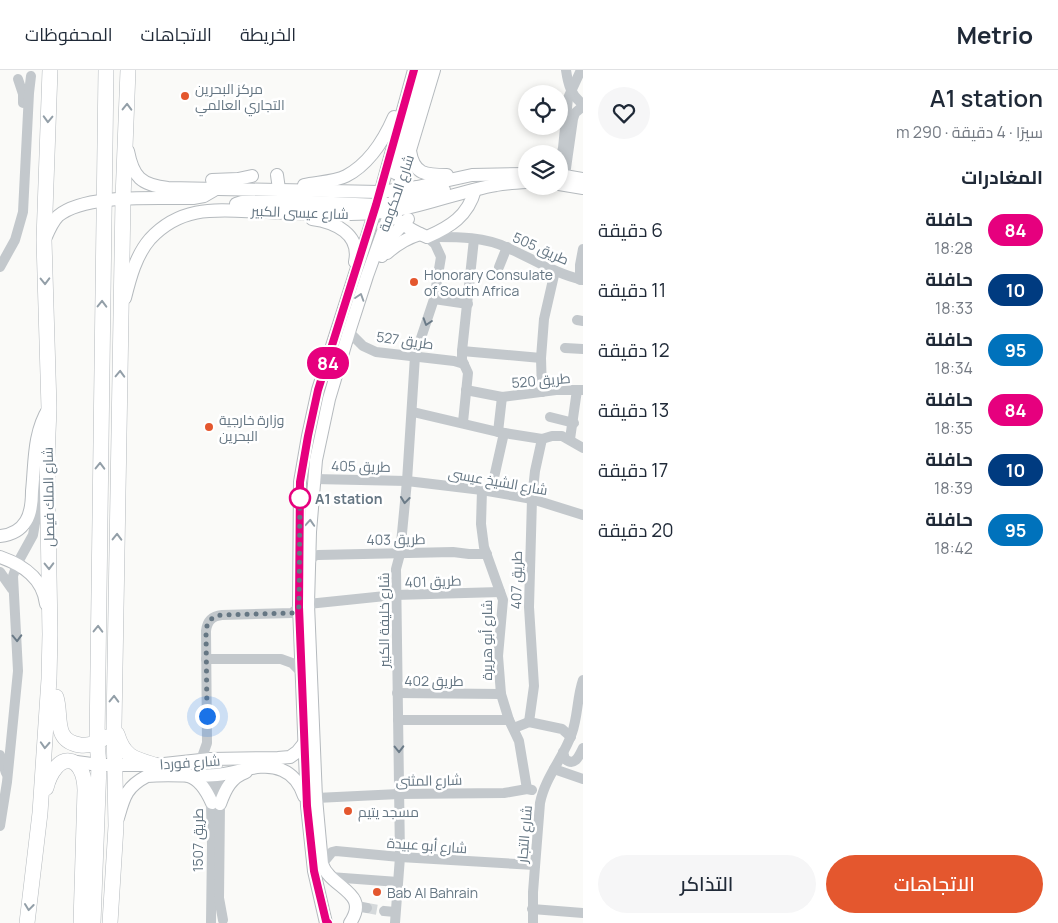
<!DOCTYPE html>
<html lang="ar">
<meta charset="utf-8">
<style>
body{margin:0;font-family:Manrope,Cairo,sans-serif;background:#f6f6f7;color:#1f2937;direction:rtl;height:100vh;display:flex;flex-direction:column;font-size:19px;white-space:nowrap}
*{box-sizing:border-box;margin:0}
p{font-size:16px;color:#747a83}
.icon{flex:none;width:28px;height:28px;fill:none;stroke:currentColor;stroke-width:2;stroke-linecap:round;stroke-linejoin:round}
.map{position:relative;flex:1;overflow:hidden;direction:ltr}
.details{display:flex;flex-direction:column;background:#fff;width:475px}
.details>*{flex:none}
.badge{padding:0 10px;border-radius:16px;font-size:18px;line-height:32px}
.buttons{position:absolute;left:518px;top:15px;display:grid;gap:10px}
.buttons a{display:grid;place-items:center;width:50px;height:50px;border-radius:50%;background:#fff;box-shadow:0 2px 8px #0003;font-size:25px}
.you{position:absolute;width:25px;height:25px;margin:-12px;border:4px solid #fff;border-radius:50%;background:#1a73e8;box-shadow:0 0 0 8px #1a73e833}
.map>.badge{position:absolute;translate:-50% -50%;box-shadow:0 0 0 2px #fff}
h2{padding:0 15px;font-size:19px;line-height:45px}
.round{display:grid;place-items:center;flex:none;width:52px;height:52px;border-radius:26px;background:#f6f6f7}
.overview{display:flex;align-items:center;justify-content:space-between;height:85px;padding:0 15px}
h1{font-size:24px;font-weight:600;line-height:38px}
.button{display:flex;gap:10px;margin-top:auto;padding:10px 15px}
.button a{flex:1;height:58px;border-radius:30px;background:#e4572e;color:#fff;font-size:20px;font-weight:600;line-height:58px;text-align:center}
.button a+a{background:#f6f6f7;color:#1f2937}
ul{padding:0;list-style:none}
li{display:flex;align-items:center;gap:15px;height:60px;padding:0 15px}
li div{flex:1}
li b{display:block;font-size:19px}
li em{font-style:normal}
li .badge{min-width:55px;font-weight:700;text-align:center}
header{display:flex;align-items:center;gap:30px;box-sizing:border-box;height:70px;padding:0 25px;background:#fff;border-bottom:1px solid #e0e1e3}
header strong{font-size:24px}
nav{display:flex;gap:28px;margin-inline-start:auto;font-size:18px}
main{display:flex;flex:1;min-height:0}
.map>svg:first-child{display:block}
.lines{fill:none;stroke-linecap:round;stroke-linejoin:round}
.minor-tunnel{stroke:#d5d9db;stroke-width:10;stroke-dasharray:10 5;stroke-linecap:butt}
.major-casing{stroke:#b5babe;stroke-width:14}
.highway-casing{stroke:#b4b9bd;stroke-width:16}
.minor{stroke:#c3c8cc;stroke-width:10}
.major{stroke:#fff;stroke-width:12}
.highway{stroke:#fff;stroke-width:15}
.oneway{stroke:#939fa8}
.oneway2{stroke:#6a7a87}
.line-casing{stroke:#fff;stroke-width:11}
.line{stroke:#e6007e;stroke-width:8}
.walk{stroke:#657683;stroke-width:5;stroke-dasharray:0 9}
.poi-dot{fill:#e4572e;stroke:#fff;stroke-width:2}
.stop-dot{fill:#fff;stroke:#e6007e;stroke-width:2.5}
.labels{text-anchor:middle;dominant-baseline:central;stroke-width:5;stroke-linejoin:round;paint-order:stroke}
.poi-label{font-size:14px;fill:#657683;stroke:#fff;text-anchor:start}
.street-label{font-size:14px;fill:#657683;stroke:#fff}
.stop-label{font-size:14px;font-weight:bold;fill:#657683;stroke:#fff;text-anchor:start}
</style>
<header>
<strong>Metrio</strong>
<nav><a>الخريطة</a><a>الاتجاهات</a><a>المحفوظات</a></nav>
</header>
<main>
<section class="details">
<div class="overview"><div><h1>A1 station</h1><p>سيرًا · 4 دقيقة · 290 m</p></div><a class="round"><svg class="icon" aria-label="heart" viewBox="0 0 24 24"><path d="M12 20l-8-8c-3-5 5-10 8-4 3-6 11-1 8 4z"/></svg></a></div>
<h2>المغادرات</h2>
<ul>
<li><span class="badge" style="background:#e6007e;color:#fff">84</span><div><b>حافلة</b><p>18:28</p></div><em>6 دقيقة</em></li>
<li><span class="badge" style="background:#003b80;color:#fff">10</span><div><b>حافلة</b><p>18:33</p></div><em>11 دقيقة</em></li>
<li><span class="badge" style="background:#0072bc;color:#fff">95</span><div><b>حافلة</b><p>18:34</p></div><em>12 دقيقة</em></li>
<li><span class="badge" style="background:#e6007e;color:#fff">84</span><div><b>حافلة</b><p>18:35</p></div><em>13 دقيقة</em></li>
<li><span class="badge" style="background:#003b80;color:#fff">10</span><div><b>حافلة</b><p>18:39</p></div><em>17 دقيقة</em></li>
<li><span class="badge" style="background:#0072bc;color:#fff">95</span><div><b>حافلة</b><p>18:42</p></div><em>20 دقيقة</em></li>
</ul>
<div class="button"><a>الاتجاهات</a><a>التذاكر</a></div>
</section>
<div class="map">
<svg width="583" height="853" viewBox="0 0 583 853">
<rect width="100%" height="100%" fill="#fafaf8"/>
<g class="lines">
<polyline class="minor-tunnel" points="367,838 384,841"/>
<g class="major-casing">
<g id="major">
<path d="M128 81C133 107 141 115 168 118L380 122 417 117 472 105 526 104"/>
<path d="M410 81C414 105 426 105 447 105"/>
<polyline points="395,103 425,0"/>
<polyline points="277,105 279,119"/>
<polyline points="559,105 583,109"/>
<polyline points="212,110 238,109 252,106"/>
<polyline points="559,114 583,118"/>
<path d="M304 115C317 112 334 112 346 106 369 94 384 70 394 47"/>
<polyline points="236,134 242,132 311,132 377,135 383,132"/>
<polyline points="388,134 444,120"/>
<path d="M389 135C392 151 413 161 427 167 450 157 468 146 475 120"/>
<path d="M312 149C335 152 361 164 355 192"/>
<path d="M45 169C48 162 52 152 58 146 85 123 158 129 193 128L204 126 216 119"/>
<path d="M387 183C397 174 407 168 420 164"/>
<polyline points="382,186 394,164 408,149"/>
<path d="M125 228C130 208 136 185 150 169 184 132 224 141 267 142 303 143 339 146 374 143 416 140 455 122 496 115 506 113 516 113 526 112"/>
<path d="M0 466C11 465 20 461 26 451 31 443 32 431 32 421 35 393 33 363 49 338"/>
<path d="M0 487C23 495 43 508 46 534"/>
<polyline points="69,691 99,695 155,695 210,689 278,688 290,687 297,682 305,672"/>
<path d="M188 706C200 709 207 722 212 733"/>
<path d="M220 734C225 720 231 707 246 702"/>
<path d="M118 748C124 727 126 717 147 706 171 704 194 707 217 705 238 703 262 691 282 700 294 705 300 714 304 726"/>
<polyline points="326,853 314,801 307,736 299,537 300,412 308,366 318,320 377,135 414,0"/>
<path d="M350 853C371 822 331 819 322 794L316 728 308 534 310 462 316 390 329 329 349 262 367 206 398 120 434 0"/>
</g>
</g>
<g class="highway-casing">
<g id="highway">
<path d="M56 627C62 645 52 671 80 675 90 676 98 673 105 667"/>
<path d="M117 664C124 687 134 689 155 695"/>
<path d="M46 718C55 682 84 681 85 720L81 853"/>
<polyline points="27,853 40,743 49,609 50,564 47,388 49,338 44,170 50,0"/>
<polyline points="93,853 99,695 97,673 106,0"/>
<polyline points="110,853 116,756 114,656 123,129 128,0"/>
</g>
</g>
<g class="minor">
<path d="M566 0C568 14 571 26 583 34"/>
<polyline points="18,9 23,24 23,33"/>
<polyline points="559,93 563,78 568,28 581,0"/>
<polyline points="559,111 564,106 566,98 573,49 575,43 583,36"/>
<path d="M428 167C455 167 483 166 508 178 533 189 556 204 583 210"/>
<polyline points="0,197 15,170 23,142 29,23 31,6"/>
<polyline points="499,197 507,177"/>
<polyline points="580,210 580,195 583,179"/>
<polyline points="434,229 468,234"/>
<polyline points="577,250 583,251"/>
<polyline points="349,262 363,276 376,282 454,291 464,294"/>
<polyline points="565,278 583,279"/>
<polyline points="462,281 541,288"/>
<polyline points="466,320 502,327 556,320 583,320"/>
<polyline points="542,322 541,288 544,249 555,201"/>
<polyline points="413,342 498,362 542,369 552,366 562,366 583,378"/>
<polyline points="550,347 574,353"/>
<polyline points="463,352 468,303 462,290 462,281 474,169"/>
<polyline points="498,362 502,327"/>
<polyline points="570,369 577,320"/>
<polyline points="314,409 407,411 482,420 532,429 583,445"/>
<polyline points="482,420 481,454 484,477 503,530 498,586 501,624 509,650 519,671 527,719"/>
<polyline points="491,421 504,363"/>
<polyline points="308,494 314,486 318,485 453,482 469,484 487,484"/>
<polyline points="0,502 12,519"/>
<polyline points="308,534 395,525 500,522"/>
<polyline points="206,589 281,589 292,593 301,602"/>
<polyline points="397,623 501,624"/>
<polyline points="398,650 509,650"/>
<polyline points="529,652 534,616 529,537 532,429 535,401 542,369"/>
<polyline points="514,658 529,652 562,659 571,667"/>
<path d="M563 682 565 689C575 697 579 686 583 678"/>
<polyline points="0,685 6,703"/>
<polyline points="210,689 212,775 211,852"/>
<path d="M201 690 207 673 206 561C207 551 212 546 222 545L292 543 299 537"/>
<polyline points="218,698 220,734 219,828 223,850"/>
<polyline points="554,699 583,709"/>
<polyline points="316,728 399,724 504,723 527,719 532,720"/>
<polyline points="0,756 7,712 18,601 13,506 17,494 33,465 42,412"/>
<polyline points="322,794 332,782 336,781 400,787 535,795"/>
<polyline points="330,807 398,812"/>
<polyline points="357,836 367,838"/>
<polyline points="532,839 583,843"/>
<polyline points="384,841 395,842"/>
<polyline points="395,853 400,787 396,499 400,484 407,411 415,286 434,229 441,187 435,174 427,167"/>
<path d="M533 853V822L540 733C545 707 564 687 572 663 578 646 577 627 583 610"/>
</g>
<use href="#major" class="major"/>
<use href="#highway" class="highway"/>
</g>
<defs><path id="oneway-chevron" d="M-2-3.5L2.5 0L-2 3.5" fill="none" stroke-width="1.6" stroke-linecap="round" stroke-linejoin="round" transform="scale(1.25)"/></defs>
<g class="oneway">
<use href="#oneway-chevron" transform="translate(127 37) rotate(-89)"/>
<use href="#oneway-chevron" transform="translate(48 49) rotate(92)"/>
<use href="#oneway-chevron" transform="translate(45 211) rotate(89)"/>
<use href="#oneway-chevron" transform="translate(360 227) rotate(-72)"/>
<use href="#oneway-chevron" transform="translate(102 234) rotate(-89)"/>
<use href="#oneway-chevron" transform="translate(120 304) rotate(-88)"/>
<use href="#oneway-chevron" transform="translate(100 396) rotate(-89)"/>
<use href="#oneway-chevron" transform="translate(310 453) rotate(-86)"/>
<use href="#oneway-chevron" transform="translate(117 467) rotate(-89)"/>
<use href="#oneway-chevron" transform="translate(49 496) rotate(89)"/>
<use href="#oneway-chevron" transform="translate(98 559) rotate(-89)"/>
<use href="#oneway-chevron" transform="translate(114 629) rotate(-89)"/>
<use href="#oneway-chevron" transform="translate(45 675) rotate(93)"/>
<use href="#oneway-chevron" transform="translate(29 837) rotate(97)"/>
</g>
<g class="oneway2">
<use href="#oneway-chevron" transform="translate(427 252) rotate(108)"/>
<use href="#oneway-chevron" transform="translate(405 430) rotate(96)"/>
<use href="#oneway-chevron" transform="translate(17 568) rotate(88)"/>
<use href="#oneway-chevron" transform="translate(399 679) rotate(89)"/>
</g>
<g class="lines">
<g class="line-casing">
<polyline id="line" points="328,853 326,851 314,801 307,736 299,537 300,412 308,366 318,320 376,135 414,0"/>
</g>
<use href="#line" class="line"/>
<path class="walk" d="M207 646 206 561C207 551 212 546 222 545L292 543 299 537 300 428"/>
</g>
<g class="poi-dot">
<circle cx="185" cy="26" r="5"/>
<circle cx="414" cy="212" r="5"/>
<circle cx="209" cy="357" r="5"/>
<circle cx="348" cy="741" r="5"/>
<circle cx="377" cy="822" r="5"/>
</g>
<circle class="stop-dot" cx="300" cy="428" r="10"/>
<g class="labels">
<g class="poi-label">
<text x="195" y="18">مركز البحرين<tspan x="195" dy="16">التجاري العالمي</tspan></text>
<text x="424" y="204">Honorary Consulate<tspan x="424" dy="16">of South Africa</tspan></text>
<text x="219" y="349">وزارة خارجية<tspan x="219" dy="16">البحرين</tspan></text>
<text x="358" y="741">مسجد يتيم</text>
<text x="387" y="822">Bab Al Bahrain</text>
</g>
<g class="street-label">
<text transform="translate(396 123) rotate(-71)">شارع الحكومة</text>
<text transform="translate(300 142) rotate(2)">شارع عيسى الكبير</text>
<text transform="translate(541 178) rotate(24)">طريق 505</text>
<text transform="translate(405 270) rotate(8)">طريق 527</text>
<text transform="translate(541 310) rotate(-5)">طريق 520</text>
<text transform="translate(361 396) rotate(1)">طريق 405</text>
<text transform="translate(498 411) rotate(10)">شارع الشيخ عيسى</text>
<text transform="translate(48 427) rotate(-91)">شارع الملك فيصل</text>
<text transform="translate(396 469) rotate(-1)">طريق 403</text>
<text transform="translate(516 510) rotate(-89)">طريق 407</text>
<text transform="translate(433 511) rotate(-2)">طريق 401</text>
<text transform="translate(383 550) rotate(-90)">شارع خليفة الكبير</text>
<text transform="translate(486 570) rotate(-90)">شارع أبو هريرة</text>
<text x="434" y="610">طريق 402</text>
<text transform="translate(190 692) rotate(-4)">شارع فوردا</text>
<text transform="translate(429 710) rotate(-1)">شارع المثنى</text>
<text transform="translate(524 764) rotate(-85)">شارع التجار</text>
<text transform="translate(197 770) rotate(-90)">طريق 1507</text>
<text transform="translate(427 775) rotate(4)">شارع أبو عبيدة</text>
</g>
<g class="stop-label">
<text x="315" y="428">A1 station</text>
</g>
</g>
</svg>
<div class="buttons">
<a><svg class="icon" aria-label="locate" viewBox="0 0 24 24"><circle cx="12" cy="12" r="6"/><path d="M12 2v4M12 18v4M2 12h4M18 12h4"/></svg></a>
<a><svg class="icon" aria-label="layers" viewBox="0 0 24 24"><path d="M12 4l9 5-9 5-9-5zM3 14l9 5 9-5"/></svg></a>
</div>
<div class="you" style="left:207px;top:646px"></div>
<b class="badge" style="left:328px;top:293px;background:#e6007e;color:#fff">84</b>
</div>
</main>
